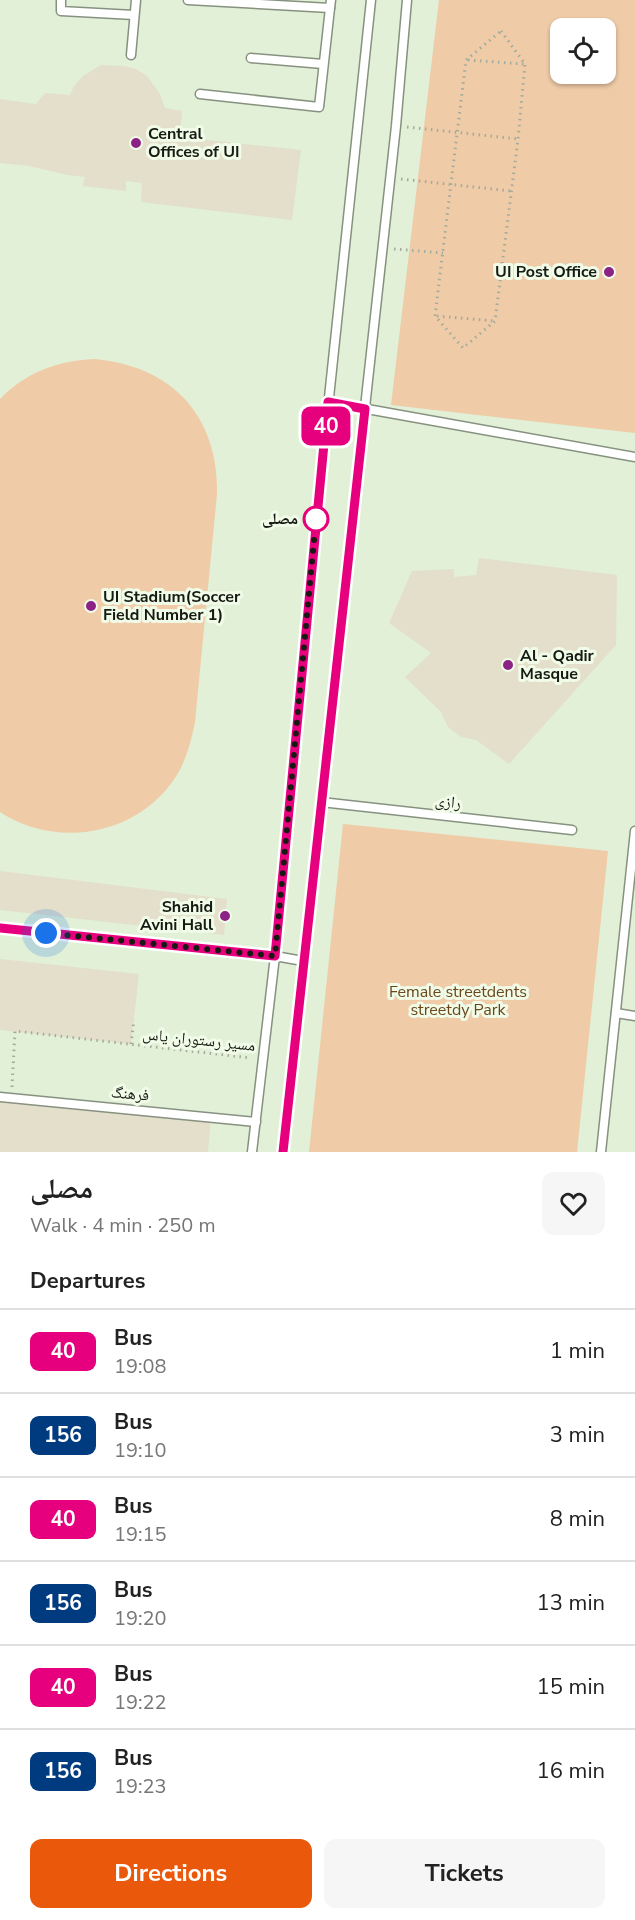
<!DOCTYPE html>
<meta charset="utf-8">
<style>
body{margin:0;font-family:"Nunito Sans","Noto Naskh Arabic",sans-serif;background:#f6f6f6;color:#222;height:100vh;display:flex;flex-direction:column;font-size:22px;white-space:nowrap}
*{box-sizing:border-box;margin:0}
p{font-size:20px;color:#767676}
.icon{flex:none;width:33px;height:33px;fill:none;stroke:currentColor;stroke-width:2;stroke-linecap:round;stroke-linejoin:round}
.map{position:relative;height:1152px;overflow:hidden}
.panel{display:flex;flex-direction:column;background:#fff;flex:1}
.panel>*{flex:none}
.badge{padding:0 12px;border-radius:9px;font-size:21px;line-height:39px}
.fabs{position:absolute;left:550px;top:18px;display:grid;gap:12px}
.fabs a{display:grid;place-items:center;width:66px;height:66px;border-radius:12px;background:#fff;box-shadow:0 2px 4px #0004;font-size:30px}
.you{position:absolute;width:30px;height:30px;margin:-15px;border:4px solid #fff;border-radius:50%;background:#1a73e8;box-shadow:0 0 0 9px #1a73e833}
.map>.badge{position:absolute;translate:-50% -50%;box-shadow:0 0 0 3px #fff}
h2{padding:0 30px;font-size:22px;line-height:54px}
.round{display:grid;place-items:center;flex:none;width:63px;height:63px;border-radius:12px;background:#f6f6f6}
.overview{display:flex;align-items:center;justify-content:space-between;height:102px;padding:0 30px}
h1{font-size:28px;font-weight:700;line-height:45px}
.action{display:flex;gap:12px;margin-top:auto;padding:12px 30px}
.action a{flex:1;height:69px;border-radius:12px;background:#ea580c;color:#fff;font-size:24px;font-weight:700;line-height:69px;text-align:center}
.action a+a{background:#f6f6f6;color:#222}
ul{padding:0;list-style:none}
li{display:flex;align-items:center;gap:18px;height:84px;padding:0 30px;border-top:2px solid #e0e0e0}
li div{flex:1}
li b{display:block;font-size:22px}
li em{font-style:normal}
li .badge{min-width:66px;font-weight:700;text-align:center}
.map>svg:first-child{display:block}
.built{fill:#e1f0d6;fill-rule:evenodd}
.green{fill:#efcba7;fill-rule:evenodd}
.building{fill:#e3dfcb}
.lines{fill:none;stroke-linecap:round;stroke-linejoin:round}
.lane-casing{stroke:#879180;stroke-width:11}
.path{stroke:#a2ab9c;stroke-width:3;stroke-dasharray:1.5 4.5;stroke-linecap:butt}
.lane{stroke:#fff;stroke-width:8}
.line-casing{stroke:#fff;stroke-width:14}
.line{stroke:#e6007e;stroke-width:9}
.walk{stroke:#161a13;stroke-width:6;stroke-dasharray:0 10.8}
.poi-dot{fill:#8c2186;stroke:#f0fbe8;stroke-width:2}
.stop-dot{fill:#fff;stroke:#e6007e;stroke-width:3}
.labels{text-anchor:middle;dominant-baseline:central;stroke-width:6;stroke-linejoin:round;paint-order:stroke}
.poi-label{font-size:16px;font-weight:bold;fill:#161a13;stroke:#f0fbe8;text-anchor:start}
.stop-label{font-size:16px;font-weight:bold;fill:#161a13;stroke:#f0fbe8;text-anchor:end}
.street-label{font-size:16px;fill:#161a13;stroke:#f0fbe8}
.park-label{font-size:16px;fill:#6b461a;stroke:#f0fbe8}
</style>
<div class="map">
<svg width="635" height="1152" viewBox="0 0 635 1152">
<rect width="100%" height="100%" fill="#f0fbe8"/>
<path class="built" d="M0 0H635V1152H0ZM561 28H606V74H561Z"/>
<g class="green">
<path d="M439 0H635V433L391 405ZM561 28H606V74H561Z"/>
<path d="M94 359C172 366 218 415 217 494L195 722C191 742 186 761 175 778 136 836 57 849 0 812V399C26 372 57 361 94 359Z"/>
<polygon points="343,824 608,851 577,1152 309,1152"/>
</g>
<g class="building">
<polygon points="101,65 125,66 136,69 147,76 160,94 165,108 182,111 180,137 301,150 292,220 141,202 142,183 126,181 126,191 83,186 85,177 67,175 29,166 0,163 0,99 36,104 45,93 70,95 74,86 83,76"/>
<polygon points="479,558 617,575 616,645 509,764 476,740 461,737 448,727 441,712 405,677 431,653 389,623 412,571 454,569 454,577 476,575"/>
<polygon points="0,871 227,899 224,935 0,910"/>
<polygon points="0,959 139,974 131,1044 0,1030"/>
<polygon points="0,1097 211,1117 208,1152 0,1152"/>
</g>
<g class="lines">
<g class="lane-casing">
<g id="lane">
<polyline points="61,0 61,11 134,15"/>
<polyline points="188,0 330,8 331,0"/>
<polyline points="131,55 136,0"/>
<polyline points="251,58 323,64"/>
<polyline points="200,94 319,107 330,8"/>
<polyline points="328,402 635,457"/>
<polyline points="321,802 572,830"/>
<polyline points="0,928 275,956 303,961"/>
<polyline points="616,1013 635,1016"/>
<polyline points="0,1097 256,1122"/>
<polyline points="252,1152 275,956 324,445 371,0"/>
<polyline points="283,1152 396,126 407,0"/>
<polyline points="601,1152 635,831"/>
</g>
</g>
<g class="path">
<polygon points="501,31 525,64 518,139 495,321 463,348 435,316 466,60"/>
<polyline points="468,60 524,64"/>
<polyline points="407,127 518,139"/>
<polyline points="401,179 511,191"/>
<polyline points="394,249 443,253"/>
<polyline points="437,316 495,321"/>
<polyline points="131,1044 134,1020"/>
<polyline points="12,1087 15,1031 251,1058"/>
</g>
<use href="#lane" class="lane"/>
</g>
<g class="lines">
<g class="line-casing">
<polyline id="line" points="0,928 275,956 328,402 365,409 283,1152"/>
</g>
<use href="#line" class="line"/>
<polyline class="walk" points="46,933 275,956 316,519"/>
</g>
<g class="poi-dot">
<circle cx="136" cy="143" r="6"/>
<circle cx="609" cy="272" r="6"/>
<circle cx="91" cy="606" r="6"/>
<circle cx="508" cy="665" r="6"/>
<circle cx="225" cy="916" r="6"/>
</g>
<circle class="stop-dot" cx="316" cy="519" r="12"/>
<g class="labels">
<g class="poi-label">
<text x="148" y="134">Central<tspan x="148" dy="18">Offices of UI</tspan></text>
<text x="597" y="272" text-anchor="end">UI Post Office</text>
<text x="103" y="597">UI Stadium(Soccer<tspan x="103" dy="18">Field Number 1)</tspan></text>
<text x="520" y="656">Al - Qadir<tspan x="520" dy="18">Masque</tspan></text>
<text x="213" y="907" text-anchor="end">Shahid<tspan x="213" dy="18">Avini Hall</tspan></text>
</g>
<g class="stop-label">
<text x="298" y="519">مصلی</text>
</g>
<g class="street-label">
<text transform="translate(448 802) rotate(6)">رازی</text>
<text transform="translate(199 1040) rotate(6)">مسیر رستوران یاس</text>
<text transform="translate(130 1094) rotate(5)">فرهنگ</text>
</g>
<g class="park-label">
<text x="458" y="992">Female streetdents<tspan x="458" dy="18">streetdy Park</tspan></text>
</g>
</g>
</svg>
<div class="fabs">
<a><svg class="icon" aria-label="locate" viewBox="0 0 24 24"><circle cx="12" cy="12" r="6"/><path d="M12 2v4M12 18v4M2 12h4M18 12h4"/></svg></a>
</div>
<div class="you" style="left:46px;top:933px"></div>
<b class="badge" style="left:326px;top:426px;background:#e6007e;color:#fff">40</b>
</div>
<section class="panel">
<div class="overview"><div><h1>مصلی</h1><p>Walk · 4 min · 250 m</p></div><a class="round"><svg class="icon" aria-label="heart" viewBox="0 0 24 24"><path d="M12 20l-8-8c-3-5 5-10 8-4 3-6 11-1 8 4z"/></svg></a></div>
<h2>Departures</h2>
<ul>
<li><span class="badge" style="background:#e6007e;color:#fff">40</span><div><b>Bus</b><p>19:08</p></div><em>1 min</em></li>
<li><span class="badge" style="background:#003b80;color:#fff">156</span><div><b>Bus</b><p>19:10</p></div><em>3 min</em></li>
<li><span class="badge" style="background:#e6007e;color:#fff">40</span><div><b>Bus</b><p>19:15</p></div><em>8 min</em></li>
<li><span class="badge" style="background:#003b80;color:#fff">156</span><div><b>Bus</b><p>19:20</p></div><em>13 min</em></li>
<li><span class="badge" style="background:#e6007e;color:#fff">40</span><div><b>Bus</b><p>19:22</p></div><em>15 min</em></li>
<li><span class="badge" style="background:#003b80;color:#fff">156</span><div><b>Bus</b><p>19:23</p></div><em>16 min</em></li>
</ul>
<div class="action"><a>Directions</a><a>Tickets</a></div>
</section>
